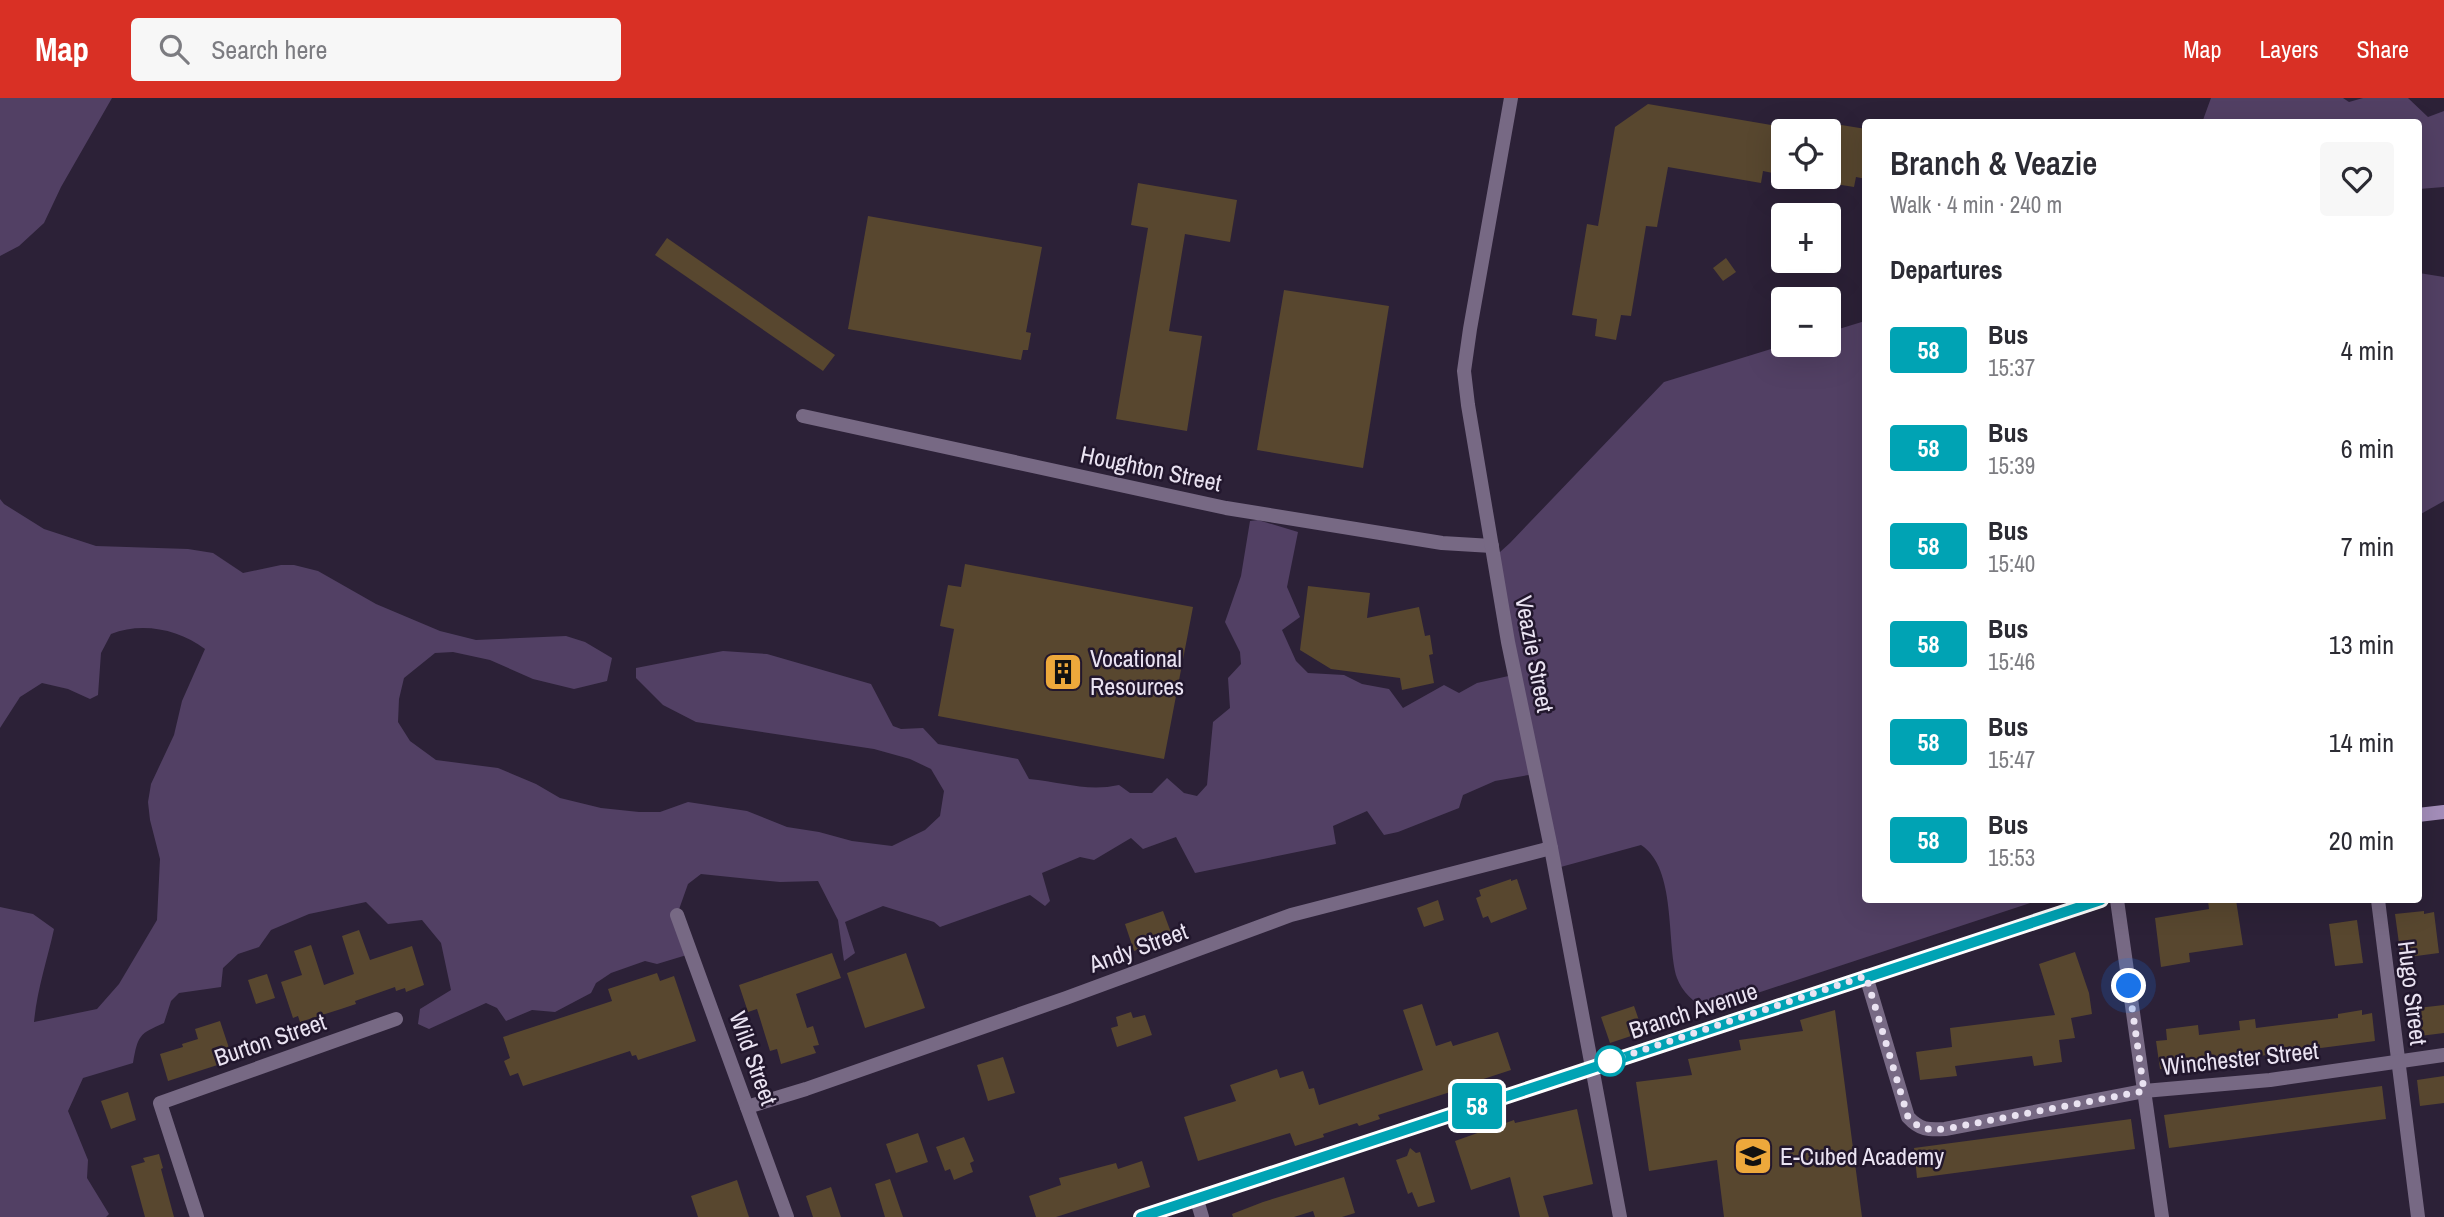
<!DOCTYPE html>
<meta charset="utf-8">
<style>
body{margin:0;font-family:"Archivo Narrow",sans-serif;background:#f7f7f7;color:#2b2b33;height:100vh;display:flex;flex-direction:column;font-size:26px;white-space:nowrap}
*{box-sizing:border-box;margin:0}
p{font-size:23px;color:#7c7c81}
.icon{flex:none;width:38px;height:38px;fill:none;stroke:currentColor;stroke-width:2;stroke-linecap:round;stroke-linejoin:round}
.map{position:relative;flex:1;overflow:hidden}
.sheet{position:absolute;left:1862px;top:21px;width:560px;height:784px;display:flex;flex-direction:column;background:#fff;border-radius:7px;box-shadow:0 7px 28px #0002}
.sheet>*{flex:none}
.badge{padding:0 14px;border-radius:5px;font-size:24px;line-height:46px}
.fabs{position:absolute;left:1771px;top:21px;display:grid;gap:14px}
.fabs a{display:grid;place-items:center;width:70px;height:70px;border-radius:7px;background:#fff;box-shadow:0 7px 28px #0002;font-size:35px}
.you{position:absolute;width:35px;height:35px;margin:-18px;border:5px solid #fff;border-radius:50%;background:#1a73e8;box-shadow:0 0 0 10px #1a73e833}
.map>.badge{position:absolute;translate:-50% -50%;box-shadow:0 0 0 4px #fff}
h2{padding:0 28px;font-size:26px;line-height:63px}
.round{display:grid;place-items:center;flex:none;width:74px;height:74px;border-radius:7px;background:#f7f7f7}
.head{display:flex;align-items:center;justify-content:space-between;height:119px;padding:0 28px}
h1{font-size:33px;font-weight:600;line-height:52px}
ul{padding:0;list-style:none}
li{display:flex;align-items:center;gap:21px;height:98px;padding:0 28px}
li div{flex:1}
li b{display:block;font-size:26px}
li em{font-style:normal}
li .badge{min-width:77px;font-weight:700;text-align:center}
header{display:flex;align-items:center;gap:42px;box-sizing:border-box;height:98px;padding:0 35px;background:#d93025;color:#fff}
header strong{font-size:33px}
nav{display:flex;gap:38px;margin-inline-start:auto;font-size:24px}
.search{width:490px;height:63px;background:#f7f7f7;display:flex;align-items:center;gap:18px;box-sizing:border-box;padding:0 24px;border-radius:7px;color:#7c7c81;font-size:26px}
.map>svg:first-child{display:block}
.green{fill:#524064}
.building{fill:#58472f}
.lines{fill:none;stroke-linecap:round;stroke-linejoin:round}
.minor{stroke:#776984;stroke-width:14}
.tertiary{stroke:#776984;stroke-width:14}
.secondary{stroke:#a48eba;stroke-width:14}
.line-casing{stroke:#fff;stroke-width:16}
.line{stroke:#00a3b4;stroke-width:10}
.walk{stroke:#eae3f2;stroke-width:7;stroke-dasharray:0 12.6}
.stop-dot{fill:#fff;stroke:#00a3b4;stroke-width:3.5}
.labels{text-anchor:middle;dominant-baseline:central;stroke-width:5;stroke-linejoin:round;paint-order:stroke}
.street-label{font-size:24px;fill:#eae3f2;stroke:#22172d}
.poi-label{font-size:24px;fill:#eae3f2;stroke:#22172d;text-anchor:start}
</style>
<header>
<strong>Map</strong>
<div class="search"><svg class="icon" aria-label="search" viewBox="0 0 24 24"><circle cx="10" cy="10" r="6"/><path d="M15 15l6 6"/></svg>Search here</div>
<nav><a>Map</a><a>Layers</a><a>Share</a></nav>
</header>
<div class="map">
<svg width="2444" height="1119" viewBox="0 0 2444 1119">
<rect width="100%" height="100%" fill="#2c2137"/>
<g class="green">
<polygon points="0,0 112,0 61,89 44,125 19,148 0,158"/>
<polygon points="2211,0 2343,0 2349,4 2363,0 2408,0 2428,19 2444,13 2444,89 2419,91 2418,24 2198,24 2203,22"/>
<polygon points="2419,175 2444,179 2444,403 2419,417"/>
<path d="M1865 223 1866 802H2039L1706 912C1694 904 1682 894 1677 880 1666 845 1677 770 1641 747L1557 770 1534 676 1495 683 1463 697 1459 710 1398 734 1384 737 1367 713 1333 728 1336 746 1195 775 1176 739 1143 751 1131 740 1094 762 1080 759 1042 775 1050 803 1045 808 1030 797 940 829 934 824 883 808 845 824 855 855 844 863 838 822 818 783 780 784 701 776 688 786 677 817 690 856 657 866 645 863 611 875 596 885 591 895 555 914 532 912 506 923 497 910 486 905 429 931 418 926 420 911 451 892 441 845 422 822 388 826 366 804 309 816 271 832 259 849 238 856 223 870 221 889 179 895 171 903 164 925C139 936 138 937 133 965L83 980 68 1013 88 1062 87 1080 109 1116 106 1119H0V809L33 816 54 831C47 863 37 892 34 924L97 911 119 886 157 822 160 761 150 722 148 704 151 686 174 637 182 603 205 551C178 531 142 524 111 536L101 555 98 597 90 601 68 591 42 585 20 599 0 630V401L4 406 44 431 96 448 188 451 213 455 243 475 281 467H294L318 473 376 506 440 533 476 542 566 538 585 544 612 560 607 583 574 591 533 581 490 562 453 554 435 555 404 580 399 601 398 624 410 643 436 662 498 670 536 686 560 700 601 710 639 714H660L688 704 747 713 787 729 819 734 852 743 892 748 925 732 940 718 944 693 931 671 910 661 874 651 696 624 663 607 636 580V570L723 553 767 556 871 586 893 628 901 631 923 630 938 646 1018 661 1029 681C1062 684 1087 694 1119 687L1130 695H1152L1167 680 1184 695 1197 698 1207 687 1213 624 1230 610 1228 580 1241 566 1240 554 1225 524 1241 478 1250 423 1258 422 1298 434 1287 489 1300 519 1282 532 1296 563 1308 575 1344 577 1362 586 1389 591 1403 610 1444 587 1459 595 1477 585 1513 577 1496 455 1500 454 1510 445 1664 284 1784 247H1829V234Z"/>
</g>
<g class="building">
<polygon points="1648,6 1783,29 1783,77 1763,73 1761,85 1668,69 1657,129 1646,128 1631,218 1621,217 1616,242 1595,238 1597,221 1572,217 1587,126 1598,128 1615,29"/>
<polygon points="1829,25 1866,31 1866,81 1856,79 1854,89 1829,85"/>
<polygon points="1138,85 1237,102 1230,144 1185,136 1169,233 1202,238 1187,333 1116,321 1148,130 1131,127"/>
<polygon points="868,118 1042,149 1026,234 1031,235 1028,252 1023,252 1021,262 848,231"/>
<polygon points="667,140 835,257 823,273 655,157"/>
<polygon points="1726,160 1736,174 1723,183 1713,170"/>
<polygon points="1284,192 1389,208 1363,370 1257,352"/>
<polygon points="965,466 1193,509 1164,661 938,618 954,531 940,528 948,487 961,489"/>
<polygon points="1308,488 1370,495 1367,520 1419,509 1425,538 1430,537 1433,556 1429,557 1434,585 1402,592 1400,580 1331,571 1300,552"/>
<polygon points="1511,781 1511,783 1517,781 1527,811 1491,825 1488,818 1483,820 1476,800 1481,798 1479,792"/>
<polygon points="1438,802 1444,822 1424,829 1417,810"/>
<polygon points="2216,802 2236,802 2243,847 2189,855 2190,864 2161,869 2155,820 2209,811 2208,803"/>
<polygon points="1163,813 1173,840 1134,853 1125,826"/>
<polygon points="2424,813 2424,816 2434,814 2439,855 2401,860 2395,816"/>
<polygon points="2357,822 2363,865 2335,868 2329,826"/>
<polygon points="359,832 370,862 412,848 424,887 406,894 405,890 396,893 395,889 355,903 356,906 341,911 300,924 298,918 293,920 281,884 302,877 294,853 311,847 324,887 354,876 342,838"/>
<polygon points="2075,854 2089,895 2092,916 2071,920 2075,940 2059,942 2062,964 2034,968 2032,958 1955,968 1957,978 1920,982 1916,954 1952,949 1950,930 2055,917 2039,866"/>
<polygon points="832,855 841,880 796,896 807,930 813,928 819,947 813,948 816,955 781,966 777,951 770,953 757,911 748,914 739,887"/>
<polygon points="906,855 925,910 865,930 847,875"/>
<polygon points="657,875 660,883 674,878 696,943 638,962 636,957 632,958 630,953 523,988 518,975 510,978 504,963 510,960 503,939 612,903 608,891"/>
<polygon points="267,876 275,900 256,906 248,882"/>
<polygon points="1422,906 1436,948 1451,943 1453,948 1498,934 1511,972 1465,987 1466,989 1378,1017 1380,1021 1359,1028 1357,1025 1323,1036 1324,1039 1295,1048 1290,1035 1198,1063 1184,1019 1236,1003 1230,987 1277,971 1280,980 1303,973 1309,991 1314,990 1319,1007 1423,972 1403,912"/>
<polygon points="2444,907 2444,935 2412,939 2409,911"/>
<polygon points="1634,908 1643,934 1610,945 1601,919"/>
<polygon points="1835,912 1862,1119 1724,1119 1717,1062 1649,1073 1636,984 1692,977 1688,961 1741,952 1739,942 1803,933 1800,922"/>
<polygon points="2362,912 2362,917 2372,915 2375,943 2160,971 2156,943 2167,942 2166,931 2198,927 2199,937 2240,932 2239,923 2255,921 2256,930 2338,920 2338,916"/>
<polygon points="1131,914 1133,920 1145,917 1152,937 1117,949 1111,930 1118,928 1116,919"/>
<polygon points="220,923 233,962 168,983 160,956 183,949 182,946 198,941 195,931"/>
<polygon points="1003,959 1015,995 988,1003 977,967"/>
<polygon points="2444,978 2444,1005 2420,1008 2417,982"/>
<polygon points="2382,988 2386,1021 2169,1050 2164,1017"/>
<polygon points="128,994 136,1022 111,1031 101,1003"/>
<polygon points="1577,1011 1593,1086 1543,1098 1549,1119 1520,1119 1510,1079 1471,1092 1455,1043 1514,1022 1515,1025"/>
<polygon points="2131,1021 2135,1051 1917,1080 1914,1050"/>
<polygon points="918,1035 928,1064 896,1075 886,1046"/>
<polygon points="964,1039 974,1063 970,1065 973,1074 954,1082 950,1071 945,1073 936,1049"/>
<polygon points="1410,1050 1416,1055 1420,1054 1435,1104 1418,1109 1412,1094 1408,1096 1396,1062 1407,1058"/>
<polygon points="159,1056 163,1070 161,1071 174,1119 145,1119 131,1068 145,1064 143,1060"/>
<polygon points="1142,1063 1150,1089 1056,1119 1036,1119 1029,1098 1061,1087 1059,1080 1116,1065 1118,1071"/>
<polygon points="1344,1079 1355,1115 1342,1119 1315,1119 1313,1113 1294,1119 1233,1119 1232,1116 1263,1104"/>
<polygon points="890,1081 903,1119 885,1119 875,1086"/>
<polygon points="737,1082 749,1119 698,1119 691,1098"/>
<polygon points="831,1089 841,1119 813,1119 806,1098"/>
</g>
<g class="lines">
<g class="minor">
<polyline points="803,318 1226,410 1442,445 1492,448"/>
<polyline points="2117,802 2162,1119"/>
<polyline points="2378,802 2418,1119"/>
<polyline points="677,817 787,1119"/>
<path d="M1866 878 1908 1019C1920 1032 1928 1032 1945 1031L2144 993 2270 982 2444 957"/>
<polyline points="747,1009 806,991 1066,900 1291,817 1551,750"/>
<polyline points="1197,1102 1202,1119"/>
<polyline points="197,1119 160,1005 396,921"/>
</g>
<polyline class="tertiary" points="1511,0 1470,231 1464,273 1468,307 1508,544 1551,750 1620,1119"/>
<g class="secondary">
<polyline points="2418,717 2444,714"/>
<polyline points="1141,1119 2101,802"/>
</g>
</g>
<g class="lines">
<g class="line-casing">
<polyline id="line" points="1141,1119 2101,802"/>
</g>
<use href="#line" class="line"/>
<path class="walk" d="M1610 963 1866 878 1908 1019C1920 1032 1928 1032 1945 1031L2144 993 2129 888"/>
</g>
<defs>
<g id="building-square" transform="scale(2.0125)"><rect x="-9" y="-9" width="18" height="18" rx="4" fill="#eda83b" stroke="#22172d"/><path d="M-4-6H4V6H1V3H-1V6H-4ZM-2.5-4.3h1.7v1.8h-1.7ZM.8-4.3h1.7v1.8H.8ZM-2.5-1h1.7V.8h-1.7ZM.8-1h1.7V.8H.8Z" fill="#111"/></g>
<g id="school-square" transform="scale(2.0125)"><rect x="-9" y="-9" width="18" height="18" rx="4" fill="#eda83b" stroke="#22172d"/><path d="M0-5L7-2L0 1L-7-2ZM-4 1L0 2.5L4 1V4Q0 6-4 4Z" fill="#111"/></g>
</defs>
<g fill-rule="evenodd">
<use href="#building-square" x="1063" y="574"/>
<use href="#school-square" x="1753" y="1058"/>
</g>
<circle class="stop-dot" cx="1610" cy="963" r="14"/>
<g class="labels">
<g class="street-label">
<text transform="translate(1151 370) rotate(12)">Houghton Street</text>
<text transform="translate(1535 556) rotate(79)">Veazie Street</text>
<text transform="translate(1138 849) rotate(-20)">Andy Street</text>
<text transform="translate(2413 895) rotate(83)">Hugo Street</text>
<text transform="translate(1693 912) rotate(-18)">Branch Avenue</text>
<text transform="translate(270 941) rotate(-19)">Burton Street</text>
<text transform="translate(754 960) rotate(70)">Wild Street</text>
<text transform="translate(2240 960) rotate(-6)">Winchester Street</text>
</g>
<g class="poi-label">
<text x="1090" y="560">Vocational<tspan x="1090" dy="28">Resources</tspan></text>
<text x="1780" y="1058">E-Cubed Academy</text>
</g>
</g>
</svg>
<div class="fabs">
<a><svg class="icon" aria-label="locate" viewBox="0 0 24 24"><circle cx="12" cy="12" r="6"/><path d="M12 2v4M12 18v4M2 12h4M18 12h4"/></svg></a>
<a>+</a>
<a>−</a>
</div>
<div class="you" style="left:2129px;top:888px"></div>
<b class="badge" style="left:1477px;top:1008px;background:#00a3b4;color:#fff">58</b>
<section class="sheet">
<div class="head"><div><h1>Branch &amp; Veazie</h1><p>Walk · 4 min · 240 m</p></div><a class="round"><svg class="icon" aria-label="heart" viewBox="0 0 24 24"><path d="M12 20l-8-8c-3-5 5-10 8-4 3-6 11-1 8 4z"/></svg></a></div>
<h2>Departures</h2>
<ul>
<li><span class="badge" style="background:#00a3b4;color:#fff">58</span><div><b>Bus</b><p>15:37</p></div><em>4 min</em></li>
<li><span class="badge" style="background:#00a3b4;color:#fff">58</span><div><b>Bus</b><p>15:39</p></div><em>6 min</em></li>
<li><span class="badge" style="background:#00a3b4;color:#fff">58</span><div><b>Bus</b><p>15:40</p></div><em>7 min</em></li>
<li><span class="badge" style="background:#00a3b4;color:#fff">58</span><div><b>Bus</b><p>15:46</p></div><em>13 min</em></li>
<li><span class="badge" style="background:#00a3b4;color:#fff">58</span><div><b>Bus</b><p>15:47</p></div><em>14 min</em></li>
<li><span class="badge" style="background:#00a3b4;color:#fff">58</span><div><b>Bus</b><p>15:53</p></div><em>20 min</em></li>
</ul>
</section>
</div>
